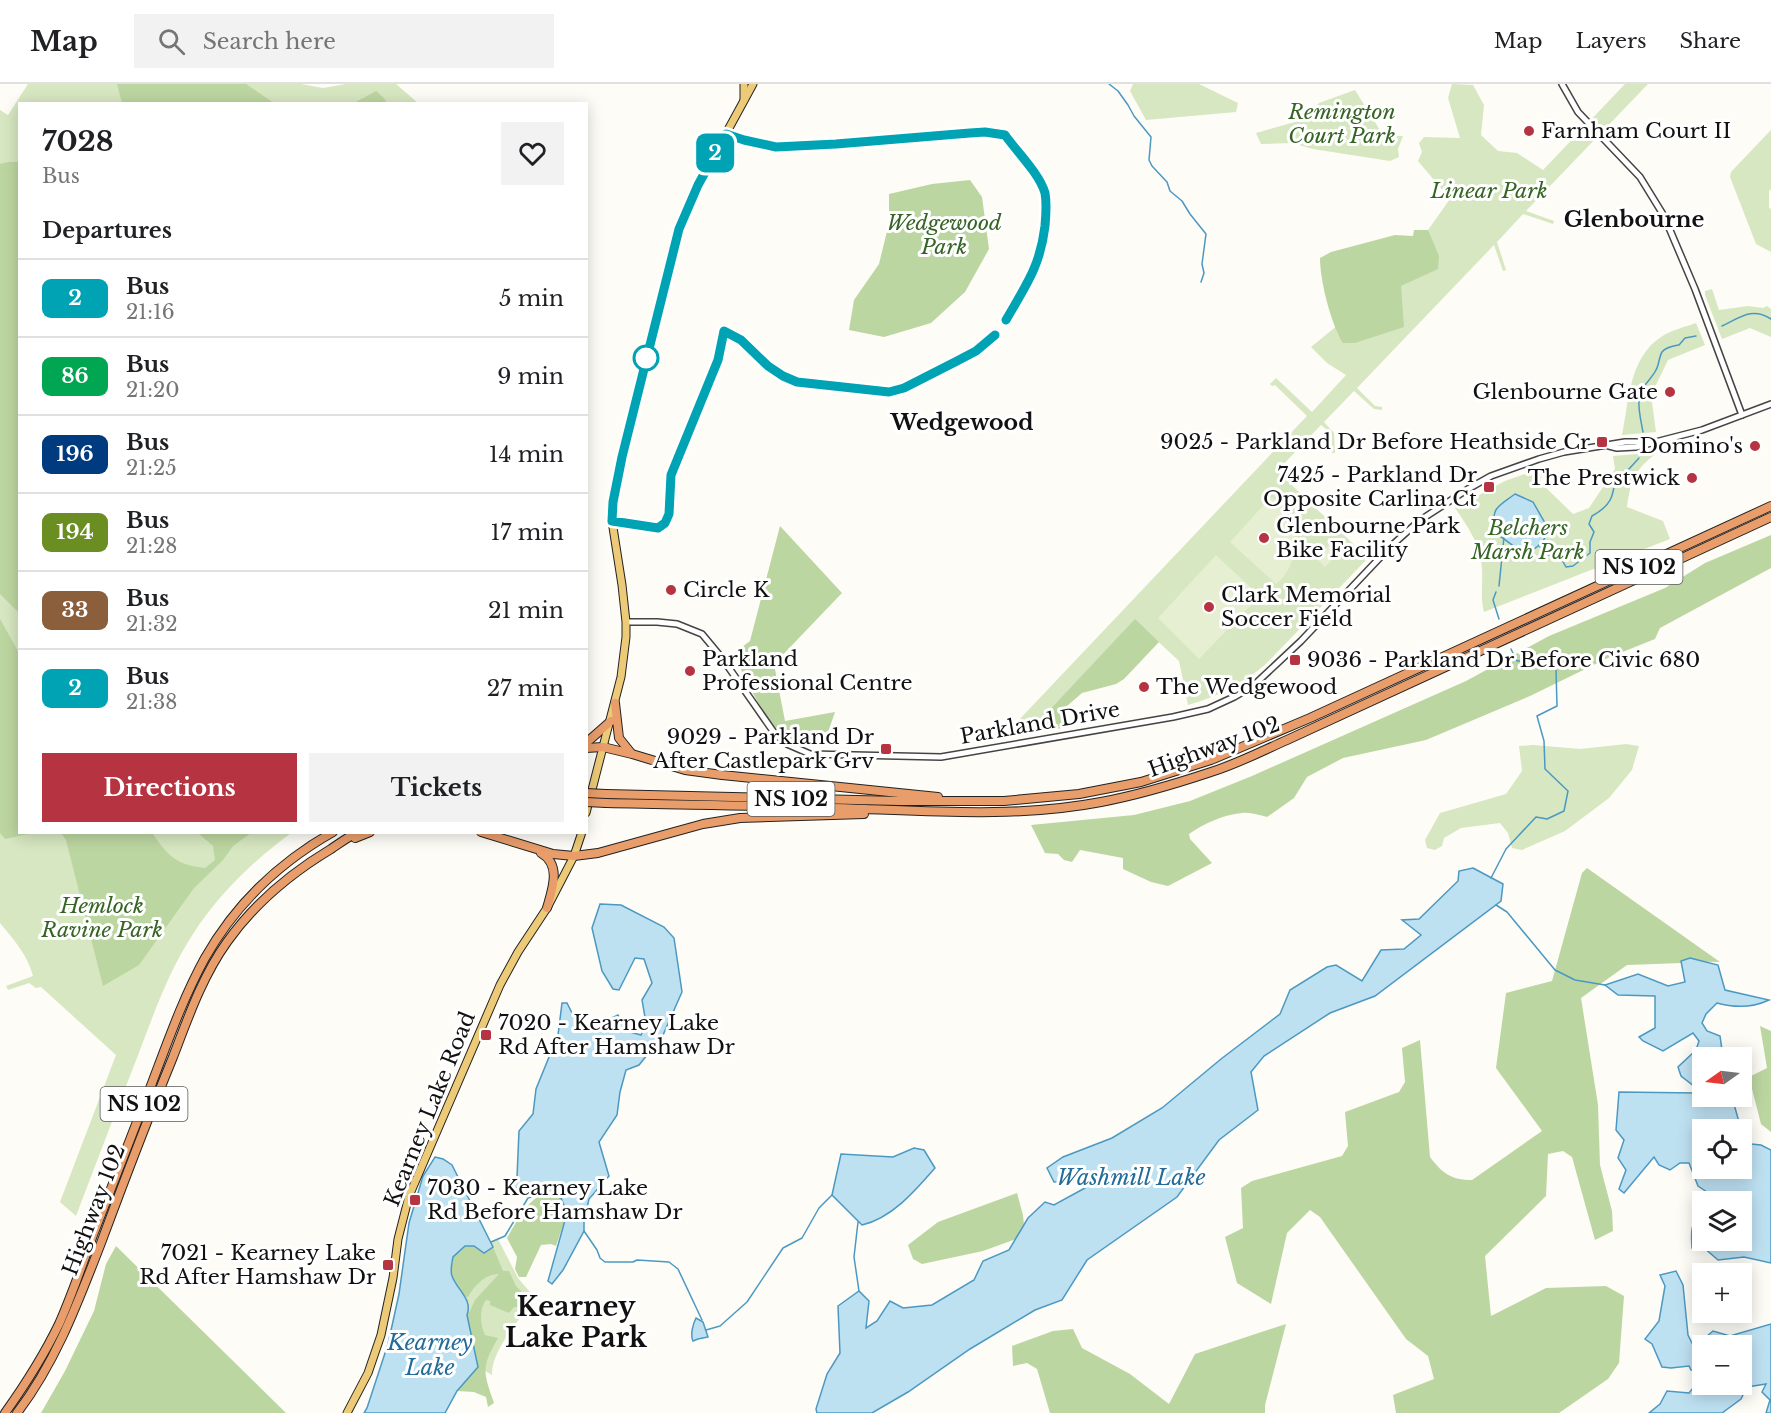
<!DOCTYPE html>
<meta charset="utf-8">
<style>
body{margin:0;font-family:"Libre Baskerville",serif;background:#f2f2f2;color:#202124;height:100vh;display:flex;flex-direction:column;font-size:22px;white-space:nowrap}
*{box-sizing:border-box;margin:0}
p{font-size:20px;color:#757577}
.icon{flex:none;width:33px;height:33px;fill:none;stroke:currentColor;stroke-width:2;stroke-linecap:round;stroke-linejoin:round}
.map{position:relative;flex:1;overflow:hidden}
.drawer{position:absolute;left:18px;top:18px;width:570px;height:732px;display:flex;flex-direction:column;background:#fff;border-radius:0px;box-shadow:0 3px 15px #0003}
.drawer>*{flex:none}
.badge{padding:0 12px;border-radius:9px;font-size:21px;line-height:39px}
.needle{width:39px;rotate:256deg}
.tools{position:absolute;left:1692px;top:963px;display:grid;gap:12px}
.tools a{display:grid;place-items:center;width:60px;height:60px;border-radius:0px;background:#fff;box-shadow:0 3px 15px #0003;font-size:30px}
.map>.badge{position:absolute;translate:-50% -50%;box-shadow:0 0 0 3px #fff}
h2{padding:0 24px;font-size:22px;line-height:54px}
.round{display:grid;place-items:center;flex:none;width:63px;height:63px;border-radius:0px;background:#f2f2f2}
.head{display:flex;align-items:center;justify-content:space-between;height:102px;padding:0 24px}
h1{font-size:28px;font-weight:800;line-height:45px}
.action{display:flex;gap:12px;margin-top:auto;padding:12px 24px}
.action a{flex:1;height:69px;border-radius:0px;background:#b63441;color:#fff;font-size:24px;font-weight:800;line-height:69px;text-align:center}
.action a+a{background:#f2f2f2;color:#202124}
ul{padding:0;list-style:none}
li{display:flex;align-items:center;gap:18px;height:78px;padding:0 24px;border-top:2px solid #e0e0e0}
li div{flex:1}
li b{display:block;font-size:22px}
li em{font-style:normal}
li .badge{min-width:66px;font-weight:700;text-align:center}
header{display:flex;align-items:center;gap:36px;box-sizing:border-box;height:84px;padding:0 30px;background:#fff;border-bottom:2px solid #e0e0e0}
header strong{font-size:28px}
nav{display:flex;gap:33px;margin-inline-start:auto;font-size:21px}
.search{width:420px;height:54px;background:#f2f2f2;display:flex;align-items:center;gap:15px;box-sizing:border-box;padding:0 21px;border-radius:0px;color:#757577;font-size:22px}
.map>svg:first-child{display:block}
.green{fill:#d7e7c1}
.forest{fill:#bcd6a1}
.pitch{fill:#e6efd2}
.water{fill:#bee1f2;stroke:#4b99c2;stroke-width:1.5}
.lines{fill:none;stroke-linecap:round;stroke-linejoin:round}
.stream{stroke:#4b99c2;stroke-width:1.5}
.minor-casing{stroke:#444;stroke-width:8}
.major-casing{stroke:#222;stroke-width:9}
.highway-casing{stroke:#222;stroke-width:10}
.minor{stroke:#fff;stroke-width:5}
.major{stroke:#edca77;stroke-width:7}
.highway{stroke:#e89d6a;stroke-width:8}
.highway-bridge-casing{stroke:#222;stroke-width:10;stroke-linecap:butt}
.highway-bridge{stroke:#e89d6a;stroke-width:8}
.line-casing{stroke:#fff;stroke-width:14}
.line{stroke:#00a3b4;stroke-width:9}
.poi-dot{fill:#b63441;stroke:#fff;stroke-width:2}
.stop-dot{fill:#fff;stroke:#00a3b4;stroke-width:3}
.labels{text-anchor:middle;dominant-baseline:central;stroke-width:6;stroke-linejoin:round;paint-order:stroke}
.shield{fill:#fff;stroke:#585858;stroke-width:1.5}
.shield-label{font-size:20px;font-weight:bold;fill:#111}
.park-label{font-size:21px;font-style:italic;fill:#366425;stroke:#fff}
.poi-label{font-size:21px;fill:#111;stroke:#fff;text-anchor:start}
.street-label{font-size:21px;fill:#111;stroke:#fff}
.neighbourhood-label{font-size:22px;font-weight:bold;fill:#111;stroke:#fff}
.water-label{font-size:22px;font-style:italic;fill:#236c99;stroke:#fff}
.district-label{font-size:27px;font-weight:bold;fill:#111;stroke:#fff}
</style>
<header>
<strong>Map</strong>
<div class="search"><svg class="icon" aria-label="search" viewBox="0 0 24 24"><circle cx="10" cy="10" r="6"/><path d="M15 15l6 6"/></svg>Search here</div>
<nav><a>Map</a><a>Layers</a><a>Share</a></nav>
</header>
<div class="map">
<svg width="1771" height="1329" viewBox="0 0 1771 1329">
<rect width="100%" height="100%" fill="#fefcf6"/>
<g class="green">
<path d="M28 0H301L323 4 346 0H396L418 19 20 20V748L291 749C253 777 219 810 193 850 168 888 153 932 137 974 116 1027 96 1079 76 1132L60 1118 116 971 41 903 36 904 29 899 8 906 6 902 33 892C27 870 14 856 0 839V26L8 31Z"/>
<polygon points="1133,0 1199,0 1238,19 1236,28 1146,36 1130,7"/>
<path d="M1452 0 1473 1 1484 21 1481 51 1498 67 1517 69 1543 86 1625 0H1648L1526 127 1554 137 1553 140 1523 130 1497 158 1506 186 1503 187 1494 161 1357 304 1375 322 1382 323V326L1374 325 1354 307 1324 338 1334 349 1335 369H1332V350L1321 341 1277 387 1368 474 1266 580C1242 600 1217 613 1188 621L1179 577 1135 536 1026 651 1000 656 1307 332 1275 301 1272 302 1270 300 1276 294 1312 328 1346 291 1327 279 1311 263 1392 197 1450 115 1418 77 1422 68 1419 59 1424 53 1460 54 1448 14Z"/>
<polygon points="1355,6 1383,51 1403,52 1398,65 1399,73 1390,77 1313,65 1292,59 1261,60 1256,49 1302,36 1319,19"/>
<polygon points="1771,46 1771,105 1769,107 1769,123 1771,126 1771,168 1756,160 1730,93 1731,88"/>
<polygon points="1712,205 1719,226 1748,222 1763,224 1767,222 1771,225 1771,253 1750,244 1722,255 1705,211 1705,207"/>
<path d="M1696 239 1705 261 1668 276 1651 311 1656 348 1622 351C1629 317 1629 274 1661 253 1671 246 1685 243 1696 239Z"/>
<path d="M1660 366C1636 385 1631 393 1627 423L1663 437 1670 455 1484 528C1480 513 1483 500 1482 485 1481 461 1468 443 1455 424L1505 397 1544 383 1540 398 1573 430 1589 424 1615 385 1613 372 1637 370Z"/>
<polygon points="1626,660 1639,662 1632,686 1609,714 1565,747 1522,766 1512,764 1508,749 1500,739 1461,744 1444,754 1442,762 1435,766 1427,764 1425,756 1440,729 1506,710 1522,687 1519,662 1533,661 1580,665"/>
<path d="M498 1155 518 1194 535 1214C521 1234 491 1266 492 1291L478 1283 467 1231C473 1217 458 1202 451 1190L493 1163 491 1158Z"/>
</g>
<g class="forest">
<polygon points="117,0 246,0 274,19 122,19"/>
<polygon points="376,7 384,14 387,19 354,19"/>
<polygon points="8,78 20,78 19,529 0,510 0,80"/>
<polygon points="970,96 982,113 989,165 965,208 931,239 884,253 849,246 854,216 879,180 889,139 889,110 932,100"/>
<path d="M1414 146H1428L1439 172 1438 185 1401 202 1404 243 1355 259H1343C1331 240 1320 197 1320 174L1331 168 1395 151 1413 152Z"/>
<polygon points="780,442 842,509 774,580 785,637 835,628 824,660 792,656 771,642 745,595 734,569 750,557"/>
<path d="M1771 451V484L1660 544 1655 555 1610 573 1530 612 1426 656 1343 674 1307 693 1294 714 1267 733C1259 731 1250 728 1242 729 1223 731 1205 739 1189 750L1190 755 1212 779 1168 802 1151 798 1123 785V774L1080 766 1072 778 1064 776 1058 770 1045 769 1031 741 1134 731 1190 717 1252 692 1466 597 1549 552 1665 504 1705 479Z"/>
<polygon points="0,535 19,569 20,748 33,749 5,755 0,749"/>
<polygon points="1135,535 1159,558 1124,595 1116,600 1082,609 1067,622 1067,643 1026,651"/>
<path d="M61 749H152C168 771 175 781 205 784L215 776 213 762 198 749H251L233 762 223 776 194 804 139 881 103 902 66 756Z"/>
<path d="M1587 784 1720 878 1682 877V879L1627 881 1581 914 1598 1021 1600 1081 1612 1127 1613 1147 1595 1156 1572 1073 1563 1067 1548 1070 1546 1112 1485 1172 1491 1232 1546 1204 1606 1202 1624 1212 1619 1279 1608 1295 1559 1329H1396L1393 1311 1434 1295 1428 1272 1406 1255 1320 1133 1310 1126 1287 1149 1271 1220 1237 1199 1225 1153 1243 1144 1241 1104 1252 1097 1342 1072 1348 1062 1345 1028 1399 1008 1405 998 1402 964 1420 956 1430 1073C1442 1089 1451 1096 1472 1096L1542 1047 1496 984 1506 909 1552 897 1582 789Z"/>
<polygon points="1760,942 1771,947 1771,1048 1761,1040 1749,993 1767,984"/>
<polygon points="1017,1109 1023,1131 1024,1141 1016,1155 983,1167 922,1180 913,1175 908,1161 938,1138"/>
<path d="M545 1110 561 1114 567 1129 556 1162 551 1160 541 1161 526 1193H519L515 1185 517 1173 507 1154C516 1139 528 1114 545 1110Z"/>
<polygon points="116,1162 286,1329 41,1329 65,1287 94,1227 106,1180"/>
<path d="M465 1162H474L484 1169 493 1163 503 1187H509L516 1202 526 1212 523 1216 524 1220 521 1223H514L509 1229 490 1221V1217L486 1216C479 1225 480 1241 485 1251L498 1254C481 1284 483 1287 494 1319L488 1323 486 1313 474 1308 457 1307 478 1283 467 1231 470 1227 475 1216 499 1190C485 1190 475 1201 468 1213L464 1212 451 1190 453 1172Z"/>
<polygon points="1286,1240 1265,1321 1265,1329 1050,1329 1037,1285 1027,1279 1013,1282 1012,1262 1053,1247 1073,1245 1082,1264 1130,1290 1169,1320 1195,1270"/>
</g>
<g class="pitch">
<path d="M1271 413C1299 430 1303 480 1276 500L1230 458Z"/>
<polygon points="1331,459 1340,467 1325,483 1316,474"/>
<polygon points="1216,471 1260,512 1199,575 1158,534"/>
</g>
<g class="water">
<path d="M1515 410 1533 418 1549 446 1542 459 1526 471 1493 447C1493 422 1496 424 1515 410Z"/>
<polygon points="1473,784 1503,800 1501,817 1375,912 1330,929 1264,972 1251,988 1258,1026 1219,1056 1177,1113 1087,1176 1062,1216 1035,1226 970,1265 908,1308 872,1329 817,1329 816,1325 827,1290 840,1269 838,1222 859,1207 869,1217 866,1244 877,1237 890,1217 903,1224 932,1221 974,1196 983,1177 1009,1166 1028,1134 1045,1118 1054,1121 1085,1104 1084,1095 1054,1098 1047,1084 1063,1073 1112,1054 1162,1024 1221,975 1280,930 1290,906 1327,883 1336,881 1362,897 1381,866 1404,865 1421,851 1402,836 1419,835 1458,797 1459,787"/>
<polygon points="600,820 621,821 664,843 674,854 682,908 663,951 639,981 626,986 620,1008 617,1031 599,1058 609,1092 589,1115 584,1136 584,1147 563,1186 552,1200 548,1197 567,1129 561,1114 545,1110 528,1114 523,1104 510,1104 517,1093 519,1047 533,1030 536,1005 558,951 562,919 567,919 578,941 586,946 618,931 627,947 641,951 646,939 642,916 652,899 644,875 635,874 619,906 613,905 602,887 592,844"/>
<path d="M1690 874 1718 881 1725 906 1769 916C1752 924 1735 924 1717 919L1706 930 1702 939 1707 947 1720 952 1722 966 1736 970 1735 973 1702 974V1012L1732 1013 1741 1045 1702 1046V1084H1742V1059L1761 1061 1771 1066V1179L1744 1173 1718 1176 1703 1163 1692 1164C1691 1149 1690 1139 1702 1129V1156H1742V1118L1718 1117 1719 1116 1698 1102 1689 1079H1680L1670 1086 1659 1081 1654 1073 1624 1109 1619 1105 1626 1086 1618 1074 1624 1056 1616 1046 1619 1008 1697 1009 1695 1003 1681 992 1678 983 1696 966 1699 957 1693 949 1663 967 1643 957 1639 953 1655 944V912L1618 911 1605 901 1638 890 1668 902 1685 898 1681 877Z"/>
<path d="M914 1064 924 1066 935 1084C915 1107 892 1134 862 1141L832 1111 841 1070 893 1073Z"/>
<path d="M435 1073 443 1075 452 1081 493 1163 484 1169 474 1162H465L453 1173C452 1178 450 1187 452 1192 457 1206 473 1215 467 1231L478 1283 457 1307 445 1329H364L367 1324 388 1260 399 1210 409 1139 423 1092Z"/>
<polygon points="1676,1187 1683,1201 1688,1251 1694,1263 1713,1247 1730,1252 1771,1240 1771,1329 1766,1329 1770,1316 1762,1308 1766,1300 1747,1303 1741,1315 1722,1329 1649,1329 1660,1320 1667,1307 1689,1309 1702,1293 1702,1300 1742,1300 1742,1262 1702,1262 1702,1286 1691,1286 1689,1282 1671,1284 1662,1283 1652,1260 1645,1255 1659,1237 1665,1202 1660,1191"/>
<path d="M696 1234 703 1238 708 1253 698 1255 693 1257C690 1251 693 1240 696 1234Z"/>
</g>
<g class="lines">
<g class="stream">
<polyline points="1109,0 1118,7 1128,21 1134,32 1151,53 1149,76 1152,82 1167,98 1170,107 1182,117 1190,130 1206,150 1202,180 1204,189 1201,198"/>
<path d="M1722 242C1741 233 1752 223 1771 235"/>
<path d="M1643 348C1641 337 1638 326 1639 315 1640 303 1651 296 1656 286 1659 281 1659 273 1662 268 1666 263 1673 262 1679 261L1685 254 1696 252"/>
<path d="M1539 461 1544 469 1562 476 1566 483 1573 482 1590 469V458L1594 448 1589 440 1592 432C1612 421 1613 413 1616 391L1629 385 1639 374"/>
<polyline points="1499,502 1504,453"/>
<polyline points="1496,508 1493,516 1499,535"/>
<polyline points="1491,794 1506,765 1536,733 1547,735 1564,727 1568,707 1545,685 1544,657 1537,632 1557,622 1556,585 1548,576 1517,577 1511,565"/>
<polyline points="1496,821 1507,828 1555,886 1575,896 1605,901"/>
<polyline points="858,1138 854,1173 859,1207"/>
<polyline points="584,1147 597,1166 600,1174 605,1178 633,1178 637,1176 669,1178 678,1185 702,1236"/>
<polyline points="491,1158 505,1152 528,1114"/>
<polyline points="706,1246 720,1242 747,1218 783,1164 802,1154 819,1124 832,1111"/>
</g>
<g class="minor-casing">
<g id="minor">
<polyline points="1562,0 1578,28 1640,93 1664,132 1695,205 1742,331"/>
<polyline points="1609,362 1617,364 1636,363 1702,346 1771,320"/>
<polyline points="626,538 657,538 677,540 702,550 722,574 775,650 787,660 810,670 941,673 1173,633 1208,625 1234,613 1253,602 1301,557 1390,463 1419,437 1468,405 1491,392 1539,375 1564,368 1625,358 1652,358"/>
</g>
</g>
<g class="major-casing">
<g id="major">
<polyline points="744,16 744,0"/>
<polyline points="586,729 621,593 626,553 626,538 622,501 612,437 613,418 622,373 679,145 698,101 753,0"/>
<polyline points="347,1329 368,1289 381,1251 393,1194 398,1155 409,1112 500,901 518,868 547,824 574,772 582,748"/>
</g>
</g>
<g class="highway-casing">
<g id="highway">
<polyline points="615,619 619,654 631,669"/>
<polyline points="586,659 611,637"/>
<polyline points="586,664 603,663 632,670 685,686 722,691 938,713"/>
<polyline points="606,710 899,717 1004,717 1079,710 1141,698 1211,676 1310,634 1771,422"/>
<path d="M606 719C692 721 779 722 865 725 944 728 1023 733 1101 718 1138 711 1175 700 1211 688 1237 680 1262 667 1287 656L1771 433"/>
<polyline points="481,748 553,770 574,772 598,769 703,740 740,734 864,730"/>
<polyline points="355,754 370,748"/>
<path d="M541 769C562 781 552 806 547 824"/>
<path d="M5 1329C25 1301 44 1271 59 1240 72 1211 82 1181 93 1151 113 1100 132 1050 152 999 168 957 183 914 205 874 235 821 280 778 333 748"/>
<path d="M17 1329C56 1278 78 1218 101 1159 124 1097 148 1034 173 973 188 934 202 893 227 858 254 820 291 789 331 765 340 759 348 753 358 748"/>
</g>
</g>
<use href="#minor" class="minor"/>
<use href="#major" class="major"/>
<use href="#highway" class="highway"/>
<g class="highway-bridge-casing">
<g id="highway-bridge">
<polyline points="586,709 606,710"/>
<polyline points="586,718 606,719"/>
</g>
</g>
<use href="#highway-bridge" class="highway-bridge"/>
</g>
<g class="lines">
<g class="line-casing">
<path id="line" d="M995 251 976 267 957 277 904 304 889 308 797 298 783 292 768 282 741 256 724 247 718 276 671 391 669 430 665 439 658 444 612 437 613 418 622 373 679 145 698 101 726 50 744 56 776 63 836 60 970 49 985 48 1005 51C1017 68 1039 89 1045 109 1047 120 1046 131 1045 142 1040 183 1026 201 1006 236"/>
</g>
<use href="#line" class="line"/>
</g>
<g class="poi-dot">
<circle cx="1529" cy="47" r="6"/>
<circle cx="1670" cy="308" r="6"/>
<rect x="1596" y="352" width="12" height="12" rx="3"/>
<circle cx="1755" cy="362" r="6"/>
<circle cx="1692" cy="394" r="6"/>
<rect x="1483" y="397" width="12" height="12" rx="3"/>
<circle cx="1264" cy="454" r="6"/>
<circle cx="671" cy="506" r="6"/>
<circle cx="1209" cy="523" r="6"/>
<rect x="1289" y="570" width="12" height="12" rx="3"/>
<circle cx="690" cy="587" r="6"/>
<circle cx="1144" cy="603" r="6"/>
<rect x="880" y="659" width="12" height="12" rx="3"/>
<rect x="480" y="945" width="12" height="12" rx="3"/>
<rect x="409" y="1110" width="12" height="12" rx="3"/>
<rect x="382" y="1175" width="12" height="12" rx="3"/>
</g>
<circle class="stop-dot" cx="646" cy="274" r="12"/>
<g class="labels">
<g class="shield">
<rect x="1595.5" y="466" width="87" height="34" rx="4.5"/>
<rect x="747.5" y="698" width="87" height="34" rx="4.5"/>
<rect x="100.5" y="1003" width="87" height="34" rx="4.5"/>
</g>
<g class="shield-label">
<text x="1639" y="483">NS 102</text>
<text x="791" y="715">NS 102</text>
<text x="144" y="1020">NS 102</text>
</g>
<g class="park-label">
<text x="1342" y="28">Remington<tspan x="1342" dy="24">Court Park</tspan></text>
<text x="1489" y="107">Linear Park</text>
<text x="944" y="139">Wedgewood<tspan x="944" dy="24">Park</tspan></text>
<text x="1528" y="444">Belchers<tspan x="1528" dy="24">Marsh Park</tspan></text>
<text x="102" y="822">Hemlock<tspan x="102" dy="24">Ravine Park</tspan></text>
</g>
<g class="poi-label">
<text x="1541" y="47">Farnham Court II</text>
<text x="1658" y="308" text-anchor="end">Glenbourne Gate</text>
<text x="1590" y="358" text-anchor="end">9025 - Parkland Dr Before Heathside Cr</text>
<text x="1743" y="362" text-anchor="end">Domino's</text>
<text x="1477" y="391" text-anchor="end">7425 - Parkland Dr<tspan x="1477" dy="24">Opposite Carlina Ct</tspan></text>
<text x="1680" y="394" text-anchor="end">The Prestwick</text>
<text x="1276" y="442">Glenbourne Park<tspan x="1276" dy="24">Bike Facility</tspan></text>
<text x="683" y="506">Circle K</text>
<text x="1221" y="511">Clark Memorial<tspan x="1221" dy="24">Soccer Field</tspan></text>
<text x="702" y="575">Parkland<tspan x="702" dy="24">Professional Centre</tspan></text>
<text x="1307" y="576">9036 - Parkland Dr Before Civic 680</text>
<text x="1156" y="603">The Wedgewood</text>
<text x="874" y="653" text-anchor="end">9029 - Parkland Dr<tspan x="874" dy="24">After Castlepark Grv</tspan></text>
<text x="498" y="939">7020 - Kearney Lake<tspan x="498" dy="24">Rd After Hamshaw Dr</tspan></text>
<text x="427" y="1104">7030 - Kearney Lake<tspan x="427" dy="24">Rd Before Hamshaw Dr</tspan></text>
<text x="376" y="1169" text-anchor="end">7021 - Kearney Lake<tspan x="376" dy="24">Rd After Hamshaw Dr</tspan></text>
</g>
<g class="street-label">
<text transform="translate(1040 639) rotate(-10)">Parkland Drive</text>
<text transform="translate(1214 663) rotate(-20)">Highway 102</text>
<text transform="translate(430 1025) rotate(-68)">Kearney Lake Road</text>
<text transform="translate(94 1126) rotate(-69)">Highway 102</text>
</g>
<g class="neighbourhood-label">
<text x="1634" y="135">Glenbourne</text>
<text x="962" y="338">Wedgewood</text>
</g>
<g class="water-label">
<text x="1131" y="1093">Washmill Lake</text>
<text x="430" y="1258">Kearney<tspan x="430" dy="25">Lake</tspan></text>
</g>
<g class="district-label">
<text x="576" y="1222">Kearney<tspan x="576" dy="31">Lake Park</tspan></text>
</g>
</g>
</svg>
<div class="tools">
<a><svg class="needle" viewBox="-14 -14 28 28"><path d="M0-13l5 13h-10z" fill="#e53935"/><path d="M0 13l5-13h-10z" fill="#757577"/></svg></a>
<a><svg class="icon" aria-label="locate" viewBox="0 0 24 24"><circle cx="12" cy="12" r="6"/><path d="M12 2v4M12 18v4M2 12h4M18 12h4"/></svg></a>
<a><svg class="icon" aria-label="layers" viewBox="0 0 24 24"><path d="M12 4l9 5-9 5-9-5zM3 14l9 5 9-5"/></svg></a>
<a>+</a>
<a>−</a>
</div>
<b class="badge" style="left:715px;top:69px;background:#00a3b4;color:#fff">2</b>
<section class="drawer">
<div class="head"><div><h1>7028</h1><p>Bus</p></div><a class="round"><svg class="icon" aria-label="heart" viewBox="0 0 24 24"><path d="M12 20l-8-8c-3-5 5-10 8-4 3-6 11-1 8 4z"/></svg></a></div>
<h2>Departures</h2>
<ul>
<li><span class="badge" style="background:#00a3b4;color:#fff">2</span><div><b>Bus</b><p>21:16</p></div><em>5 min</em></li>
<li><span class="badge" style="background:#00a651;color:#fff">86</span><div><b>Bus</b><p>21:20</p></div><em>9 min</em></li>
<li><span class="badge" style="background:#003b80;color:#fff">196</span><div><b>Bus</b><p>21:25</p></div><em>14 min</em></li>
<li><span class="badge" style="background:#6b8e23;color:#fff">194</span><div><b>Bus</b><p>21:28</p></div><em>17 min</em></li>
<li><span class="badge" style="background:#8b5e3c;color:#fff">33</span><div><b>Bus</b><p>21:32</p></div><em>21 min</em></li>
<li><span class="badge" style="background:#00a3b4;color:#fff">2</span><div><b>Bus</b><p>21:38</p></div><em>27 min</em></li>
</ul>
<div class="action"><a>Directions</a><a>Tickets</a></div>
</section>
</div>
